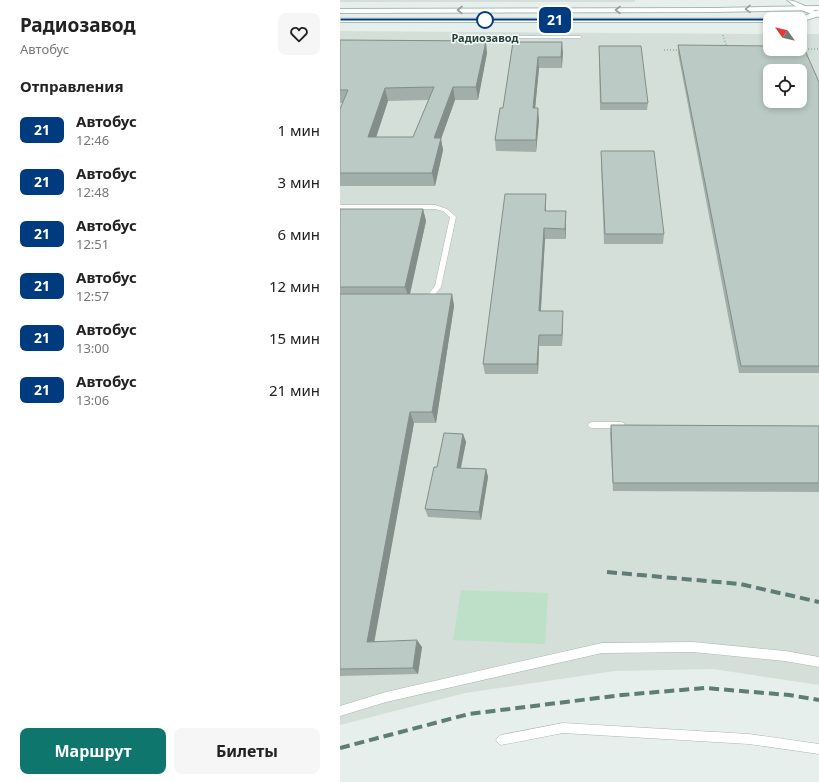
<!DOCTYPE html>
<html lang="ru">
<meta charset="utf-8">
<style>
body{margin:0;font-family:"Noto Sans",sans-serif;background:#f6f6f6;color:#222;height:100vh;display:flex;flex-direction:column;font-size:15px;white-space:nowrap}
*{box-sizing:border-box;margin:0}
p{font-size:13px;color:#767676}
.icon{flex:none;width:22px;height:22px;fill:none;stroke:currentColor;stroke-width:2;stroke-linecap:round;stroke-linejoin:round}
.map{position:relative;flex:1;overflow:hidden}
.panel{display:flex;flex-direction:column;background:#fff;width:340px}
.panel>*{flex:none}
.badge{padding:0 8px;border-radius:6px;font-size:14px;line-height:26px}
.needle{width:26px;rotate:304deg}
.controls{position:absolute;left:423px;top:12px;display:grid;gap:8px}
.controls a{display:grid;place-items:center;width:44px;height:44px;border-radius:8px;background:#fff;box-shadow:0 2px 6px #0003;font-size:20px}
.map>.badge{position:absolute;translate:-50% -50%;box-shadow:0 0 0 2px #fff}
h2{padding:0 20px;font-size:15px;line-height:36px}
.round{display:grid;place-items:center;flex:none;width:42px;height:42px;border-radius:8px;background:#f6f6f6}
.head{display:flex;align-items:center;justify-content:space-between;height:68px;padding:0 20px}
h1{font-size:19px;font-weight:700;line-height:30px}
.action{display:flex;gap:8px;margin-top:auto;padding:8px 20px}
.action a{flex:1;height:46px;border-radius:8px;background:#0f766e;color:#fff;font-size:16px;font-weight:700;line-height:46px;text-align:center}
.action a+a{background:#f6f6f6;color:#222}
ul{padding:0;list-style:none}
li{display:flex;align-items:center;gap:12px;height:52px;padding:0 20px}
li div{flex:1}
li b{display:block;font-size:15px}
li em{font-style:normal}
li .badge{min-width:44px;font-weight:700;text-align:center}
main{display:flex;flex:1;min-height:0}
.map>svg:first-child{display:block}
.built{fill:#d4dfda;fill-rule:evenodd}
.green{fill:#bfe0c8}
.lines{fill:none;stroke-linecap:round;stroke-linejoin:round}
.lane-casing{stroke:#a8b8b2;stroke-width:1}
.street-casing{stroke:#a8b8b2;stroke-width:2}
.secondary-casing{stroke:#a4bbb3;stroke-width:2}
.path{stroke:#86b3a5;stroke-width:1.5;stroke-dasharray:1 2;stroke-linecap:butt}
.lane{fill:#fff;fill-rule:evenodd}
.street{fill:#fff;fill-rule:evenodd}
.secondary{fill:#fff;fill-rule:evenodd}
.rail{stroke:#5f7d75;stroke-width:4;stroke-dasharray:10 5;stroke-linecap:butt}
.wall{fill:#a1aea9;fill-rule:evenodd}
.shaded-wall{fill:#838d89}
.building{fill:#bbcac4;stroke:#838d89;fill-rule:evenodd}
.oneway{stroke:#92a09c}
.line{fill:#003b80;stroke:#fff}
.stop-dot{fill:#fff;stroke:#003b80;stroke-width:2}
.labels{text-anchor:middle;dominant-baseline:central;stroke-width:3;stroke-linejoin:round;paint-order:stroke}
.far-stop-label{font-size:11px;font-weight:bold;fill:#24423a;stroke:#f7fbf9}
</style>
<main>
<section class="panel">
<div class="head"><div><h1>Радиозавод</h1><p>Автобус</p></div><a class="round"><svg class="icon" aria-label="heart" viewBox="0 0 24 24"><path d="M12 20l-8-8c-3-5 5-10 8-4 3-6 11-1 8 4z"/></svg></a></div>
<h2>Отправления</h2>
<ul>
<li><span class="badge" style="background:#003b80;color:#fff">21</span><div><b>Автобус</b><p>12:46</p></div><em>1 мин</em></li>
<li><span class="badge" style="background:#003b80;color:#fff">21</span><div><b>Автобус</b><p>12:48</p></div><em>3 мин</em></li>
<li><span class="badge" style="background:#003b80;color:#fff">21</span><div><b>Автобус</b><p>12:51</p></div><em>6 мин</em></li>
<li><span class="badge" style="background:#003b80;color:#fff">21</span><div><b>Автобус</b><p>12:57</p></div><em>12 мин</em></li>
<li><span class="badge" style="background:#003b80;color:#fff">21</span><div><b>Автобус</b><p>13:00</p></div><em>15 мин</em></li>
<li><span class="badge" style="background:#003b80;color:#fff">21</span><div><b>Автобус</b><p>13:06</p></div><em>21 мин</em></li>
</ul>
<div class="action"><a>Маршрут</a><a>Билеты</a></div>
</section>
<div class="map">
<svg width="479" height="782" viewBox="0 0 479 782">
<rect width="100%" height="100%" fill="#e6efeb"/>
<g class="built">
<rect x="0" y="0" width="295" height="2"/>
<path d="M0 31 430 34V49H460V34H479V685L373 669 275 671 125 693 0 725ZM430 71H460V101H430Z"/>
</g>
<polygon class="green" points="121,590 208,593 205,644 113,640"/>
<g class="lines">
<g class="lane-casing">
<g id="lane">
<polygon points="135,36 240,36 242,37 240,38 134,38 133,37"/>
<polygon points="0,205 95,205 107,209 115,216 116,217 101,287 91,300 85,301 82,299 83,297 87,296 95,286 110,217 103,211 95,209 0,209"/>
<polygon points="252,422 281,422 284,423 285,425 284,427 281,428 252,428 249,427 248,425 249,423"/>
<polygon points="353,642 445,651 479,657 479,667 445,661 353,652 262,653 46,702 0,716 0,706 46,692 262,643"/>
<polygon points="223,723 409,734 479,744 479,754 409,744 223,733 161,745 158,743 156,740 158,737 161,735"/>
</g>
</g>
<g class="street-casing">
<path id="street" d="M447 0C456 0 469 9 479 13V17L459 9Z"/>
</g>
<g class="secondary-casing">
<g id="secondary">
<polygon points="479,6 479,10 376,12 0,13 0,9 376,8"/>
<polygon points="479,10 479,16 460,22 460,19 457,19"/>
<polygon points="0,18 430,18 433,19 430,19 430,22 0,22"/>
</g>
</g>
<g class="path">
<polyline points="383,35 387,48"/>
<polyline points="462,49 479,49"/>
<polyline points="324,50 341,50"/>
</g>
<use href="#lane" class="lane"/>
<use href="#street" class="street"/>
<use href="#secondary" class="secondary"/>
<g class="rail">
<polyline points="267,572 400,584 479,602"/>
<polyline points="0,748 129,714 282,695 365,688 449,695 479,700"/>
</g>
</g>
<g class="wall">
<path d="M0 40 147 53 138 100H115L101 139 103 150 95 186H0V109L3 103H0ZM89 100 73 137H36L48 101Z"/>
<polygon points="173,42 222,42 222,68 199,68 195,108 199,120 196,152 156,151 155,140 163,108"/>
<polygon points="338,45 479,82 479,373 399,373 338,53"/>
<polygon points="259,46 308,103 307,110 260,110"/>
<polygon points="261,151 324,234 323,244 264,244 261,162"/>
<polygon points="206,194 206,211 226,211 226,239 205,239 201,311 223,322 222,346 199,346 198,374 145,374 143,364"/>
<polygon points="0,209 83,209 86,221 70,294 112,294 114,306 96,423 74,423 34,641 82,647 78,674 0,676"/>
<polygon points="271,425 479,426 479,492 273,491 270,434"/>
<polygon points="123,434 126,442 121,468 146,469 148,477 141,520 88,517 85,509 97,467"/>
</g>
<g class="shaded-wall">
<polygon points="146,41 147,53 138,100 136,87"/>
<polygon points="222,42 223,53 222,68 221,57"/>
<polygon points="198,57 199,68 194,120 193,108"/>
<polygon points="113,87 115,100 101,139 103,150 95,186 92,173 94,138"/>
<polygon points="45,88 48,101 32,150 28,137"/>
<polygon points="198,108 199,120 196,152 196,140"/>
<polygon points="206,194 206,205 205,221 205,211"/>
<polygon points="83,209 86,221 69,298 65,287"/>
<polygon points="226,211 226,239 225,229"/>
<polygon points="204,228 205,239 200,322 199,311"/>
<polygon points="112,294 114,306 96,423 92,412"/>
<polygon points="223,311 223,322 222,346 222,335"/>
<polygon points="199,335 199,346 198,374 197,364"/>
<polygon points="70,412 74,423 33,649 27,642"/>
<polygon points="123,434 126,442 119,476 117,468"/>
<polygon points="146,469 148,477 141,520 139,512"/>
<polygon points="77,640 82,647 78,674 73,668"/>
</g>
<g class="building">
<path d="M0 40 146 41 136 87H113L94 138H101L92 173H0V109L8 90H0ZM94 87 73 137H28L45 88Z"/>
<polygon points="173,42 222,42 221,57 198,57 193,108 198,108 196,140 155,140 160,108 163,108"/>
<path d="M338 45 430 46V49H460V46H463L479 82V366H401ZM430 71H460V101H430Z"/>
<polygon points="259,46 301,46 308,103 261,103"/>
<polygon points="261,151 314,151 324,234 265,234"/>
<polygon points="165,194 206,194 205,211 226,211 225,229 204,228 199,311 223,311 222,335 199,335 197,364 143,364"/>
<polygon points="0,209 83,209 65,287 0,287"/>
<polygon points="0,294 112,294 92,412 70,412 27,642 77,640 73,668 0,669"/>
<polygon points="271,425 479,426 479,483 273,483"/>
<polygon points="104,433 123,434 117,468 146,469 139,512 85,509 94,467 97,467"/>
</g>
<defs><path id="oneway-chevron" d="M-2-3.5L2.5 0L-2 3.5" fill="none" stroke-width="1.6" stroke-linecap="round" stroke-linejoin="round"/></defs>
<g class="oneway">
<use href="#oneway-chevron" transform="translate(408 9) rotate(179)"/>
<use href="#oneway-chevron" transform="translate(120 10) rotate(180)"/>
<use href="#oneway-chevron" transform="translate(278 10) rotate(180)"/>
</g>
<polygon class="line" points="0,18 430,18 432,20 430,21 0,21"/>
<circle class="stop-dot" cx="145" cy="20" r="8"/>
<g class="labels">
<g class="far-stop-label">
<text x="145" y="37">Радиозавод</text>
</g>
</g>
</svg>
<div class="controls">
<a><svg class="needle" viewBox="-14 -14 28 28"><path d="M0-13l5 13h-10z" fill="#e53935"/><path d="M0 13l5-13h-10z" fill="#767676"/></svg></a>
<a><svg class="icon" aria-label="locate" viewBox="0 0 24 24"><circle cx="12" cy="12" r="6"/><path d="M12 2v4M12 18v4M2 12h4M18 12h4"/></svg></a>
</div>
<b class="badge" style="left:215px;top:20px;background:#003b80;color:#fff">21</b>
</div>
</main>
